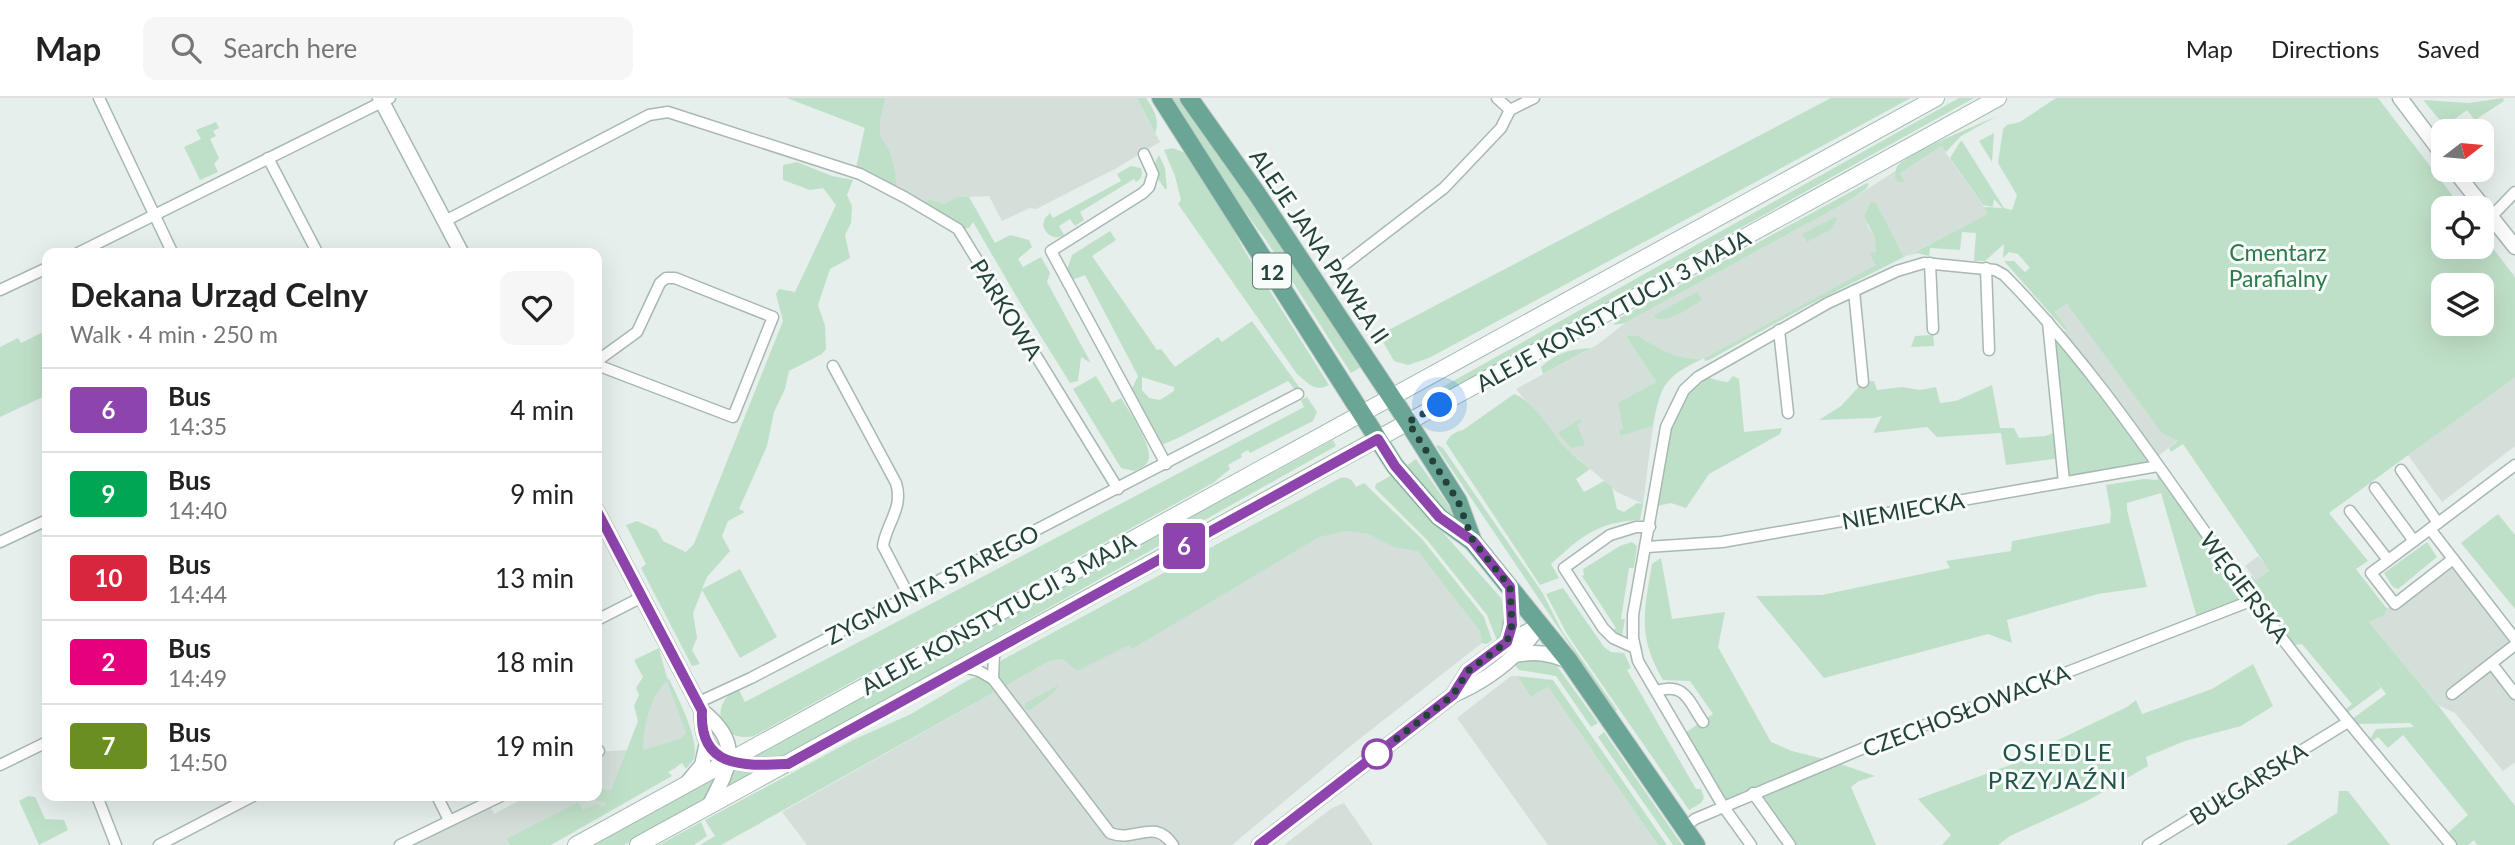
<!DOCTYPE html>
<meta charset="utf-8">
<style>
body{margin:0;font-family:Lato,sans-serif;background:#f6f6f6;color:#222;height:100vh;display:flex;flex-direction:column;font-size:26px;white-space:nowrap}
*{box-sizing:border-box;margin:0}
p{font-size:23px;color:#767676}
.icon{flex:none;width:38px;height:38px;fill:none;stroke:currentColor;stroke-width:2;stroke-linecap:round;stroke-linejoin:round}
.map{position:relative;flex:1;overflow:hidden}
.panel{position:absolute;left:42px;top:150px;width:560px;height:553px;display:flex;flex-direction:column;background:#fff;border-radius:14px;box-shadow:0 7px 28px #0002}
.panel>*{flex:none}
.badge{padding:0 14px;border-radius:5px;font-size:24px;line-height:46px}
.needle{width:46px;rotate:74deg}
.fabs{position:absolute;left:2431px;top:21px;display:grid;gap:14px}
.fabs a{display:grid;place-items:center;width:63px;height:63px;border-radius:14px;background:#fff;box-shadow:0 7px 28px #0002;font-size:35px}
.you{position:absolute;width:35px;height:35px;margin:-18px;border:5px solid #fff;border-radius:50%;background:#1a73e8;box-shadow:0 0 0 10px #1a73e833}
.map>.badge{position:absolute;translate:-50% -50%;box-shadow:0 0 0 4px #fff}
.round{display:grid;place-items:center;flex:none;width:74px;height:74px;border-radius:14px;background:#f6f6f6}
.headline{display:flex;align-items:center;justify-content:space-between;height:119px;padding:0 28px}
h1{font-size:33px;font-weight:700;line-height:52px}
ul{padding:0;list-style:none}
li{display:flex;align-items:center;gap:21px;height:84px;padding:0 28px;border-top:2px solid #e0e0e0}
li div{flex:1}
li b{display:block;font-size:26px}
li em{font-style:normal}
li .badge{min-width:77px;font-weight:700;text-align:center}
header{display:flex;align-items:center;gap:42px;box-sizing:border-box;height:98px;padding:0 35px;background:#fff;border-bottom:2px solid #e0e0e0}
header strong{font-size:33px}
nav{display:flex;gap:38px;margin-inline-start:auto;font-size:24px}
.search{width:490px;height:63px;background:#f6f6f6;display:flex;align-items:center;gap:18px;box-sizing:border-box;padding:0 24px;border-radius:14px;color:#767676;font-size:26px}
.map>svg:first-child{display:block}
.built{fill:#d4dfda}
.green{fill:#bfe0c8;fill-rule:evenodd}
.lines{fill:none;stroke-linecap:round;stroke-linejoin:round}
.minor-casing{stroke:#a8b8b2;stroke-width:13}
.tertiary-casing{stroke:#a8b8b2;stroke-width:17}
.secondary-casing{stroke:#a4bbb3;stroke-width:18}
.primary-casing{stroke:#c2cac8;stroke-width:20}
.minor{stroke:#fff;stroke-width:10}
.tertiary{stroke:#fff;stroke-width:14}
.secondary{stroke:#fff;stroke-width:16}
.primary{stroke:#6aa596;stroke-width:18}
.line-casing{stroke:#fff;stroke-width:16}
.line{stroke:#8e44ad;stroke-width:10}
.walk{stroke:#24423a;stroke-width:7;stroke-dasharray:0 12.6}
.stop-dot{fill:#fff;stroke:#8e44ad;stroke-width:3.5}
.labels{text-anchor:middle;dominant-baseline:central;stroke-width:6;stroke-linejoin:round;paint-order:stroke}
.shield{fill:#f7fbf9;stroke:#637a73;stroke-width:2}
.shield-label{font-size:21px;font-weight:bold;fill:#24423a}
.street-label{font-size:23px;fill:#24423a;stroke:#f7fbf9}
.park-label{font-size:23px;fill:#2d7a4b;stroke:#f7fbf9}
.neighbourhood-label{font-size:24px;letter-spacing:2px;fill:#1f5548;stroke:#f7fbf9}
</style>
<header>
<strong>Map</strong>
<div class="search"><svg class="icon" aria-label="search" viewBox="0 0 24 24"><circle cx="10" cy="10" r="6"/><path d="M15 15l6 6"/></svg>Search here</div>
<nav><a>Map</a><a>Directions</a><a>Saved</a></nav>
</header>
<div class="map">
<svg width="2515" height="747" viewBox="0 0 2515 747">
<rect width="100%" height="100%" fill="#e6efeb"/>
<g class="built">
<polygon points="871,0 1137,0 1160,44 1115,71 1036,111 1030,110 1002,123 989,98 969,99 935,118 855,75"/>
<polygon points="1941,48 1989,116 1904,159 1876,106 1867,127 1875,140 1881,171 1877,167 1705,260 1687,261 1661,253 1637,237 1626,238 1656,284 1619,305 1623,332 1621,338 1653,328 1643,406 1617,394 1566,350 1516,291 1597,247 1625,225 1847,104 1894,74"/>
<polygon points="2067,206 2181,340 2153,362 2060,237 2067,231 2055,214"/>
<polygon points="2515,278 2515,348 2442,404 2408,357"/>
<polygon points="1333,427 1358,427 1417,449 1487,541 1348,650 1232,747 807,747 782,714 1050,563 1063,561"/>
<polygon points="2258,458 2270,471 2256,482 2245,468"/>
<polygon points="2453,461 2515,541 2492,566 2515,596 2515,664 2503,673 2455,615 2438,607 2369,524"/>
<polygon points="662,563 691,648 676,670 586,718 578,704 507,741 510,747 416,747 413,740 488,704 494,716 528,698 597,698 597,654 627,652"/>
<polygon points="1511,578 1517,578 1531,599 1548,589 1658,747 1548,747 1457,620"/>
<polygon points="1344,705 1373,747 1284,747 1332,710"/>
</g>
<g class="green">
<polygon points="787,0 885,0 880,22 880,38 890,54 895,74 897,95 855,75 865,30"/>
<path d="M1137 0H1146C1154 12 1160 21 1155 35Z"/>
<polygon points="1169,0 1182,0 1363,268 1351,275 1266,142 1220,80"/>
<polygon points="1831,0 1911,0 1429,260 1408,267 1394,263 1379,237"/>
<polygon points="1959,0 1974,0 1440,297 1437,292"/>
<path d="M2056 0H2378L2462 110H2443V149H2482V136L2515 179V279L2329 415 2368 463 2356 471 2387 511 2383 518 2369 524 2441 611 2515 708V747H2477L2474 742 2468 747H2451L2444 738 2468 717 2403 637 2388 650 2378 639 2371 644 2370 641 2376 631 2414 629 2410 625 2358 626 2352 621 2386 596 2372 577 2381 590 2347 615 2345 612 2352 606 2302 546 2294 547 2253 502 2198 523 2161 395 2127 405V412L2147 489 2098 496 2007 522 2012 545 1988 536 1824 580 1756 498 1822 497 1950 470 1946 463 2011 453 2012 443 2110 425 2111 415 2106 387 2144 381 2158 382 2155 369 2064 384 2061 360 2006 367 2001 335 1937 339 1927 329 1873 335 1882 318 1874 320 1819 322 1841 308 1863 284 1874 283 1877 292 1902 289 1920 292 1936 289 1940 305 1956 303 1992 287 2000 330H2014L2019 340 2045 338 2059 333 2048 224 2243 487 2251 485 2245 484 2252 478 2256 482 2269 472 2183 346 2171 354 2169 350 2178 343 2162 335 2067 206 2055 214 2067 231 2065 232 2004 163H2014L2025 174 2030 170 2018 156 2009 154 2003 160 2004 146 1985 163H1974L1976 135 1962 134 1960 152 1930 150 1929 158 1917 155 1907 158 1988 116 1984 109 2002 110 1994 101 1993 109 1983 107 1950 60 1960 44 1962 43 2004 110 2012 112 2017 97 1998 65 2003 31 2007 27 2020 24ZM2443 187H2482V226H2443Z"/>
<polygon points="2503,0 2504,3 2475,22 2467,12 2445,28 2423,2 2469,5"/>
<path d="M1999 17 1961 38 1946 54 1941 48 1900 75 1904 84H1898L1895 80C1896 76 1895 72 1897 69 1907 54 1981 26 1999 17Z"/>
<polygon points="216,24 219,30 213,33 216,38 210,41 219,60 214,66 218,74 200,82 184,49 201,41 196,32"/>
<polygon points="1994,35 1992,64 1979,43"/>
<path d="M1173 50 1188 56 1216 98 1244 152 1329 287C1315 295 1308 285 1297 276L1178 106 1181 102 1175 78 1164 52Z"/>
<path d="M1159 57 1165 70 1167 91H1165C1157 79 1150 70 1159 57Z"/>
<polygon points="797,64 832,78 853,82 847,97 852,108 851,125 845,137 850,160 830,171 818,207 825,228 826,251 822,256 789,273 785,291 774,314 767,348 739,411 745,414 728,423 722,438 730,453 707,479 702,491 740,471 777,539 740,560 702,492 693,515 697,540 692,552 700,566 692,568 641,470 646,466 626,427 637,423 657,432 663,443 686,454 694,446 783,223 776,196 779,191 795,194 836,107 823,90 810,92 783,82 783,67"/>
<path d="M1131 68 1141 70 1142 75 1141 80 1136 84 1134 81 1080 114 1084 122 1075 128 1070 121 1059 128 1064 137C1055 142 1046 138 1043 127L1045 120 1050 115 1053 120 1121 83 1117 76Z"/>
<polygon points="1867,85 1869,86 1866,91 1847,104 1625,225 1614,227 1614,223"/>
<polygon points="958,99 969,99 995,145 1010,137 1029,142 1032,149 1018,161 1023,169 1041,159 1050,175 1047,184 1091,265 1081,259 1078,283 1070,285 1019,203 973,124 969,130 958,131 917,107 930,102 944,106"/>
<path d="M1871 104 1876 105 1904 159 1805 209 1709 262 1705 263 1704 260C1665 279 1661 285 1653 328L1621 338 1619 333 1623 331 1618 305 1656 284 1626 238 1637 237C1657 250 1679 264 1705 260L1876 167 1870 155 1876 154 1875 140 1864 118Z"/>
<polygon points="1835,119 1837,121 1830,132 1807,144 1802,136"/>
<path d="M1110 133 1116 142 1092 158 1157 252 1161 251 1175 269 1218 239 1222 244 1252 223 1299 289 1295 292 1288 283 1178 340 1157 349 1128 299 1138 278 1085 177 1072 182 1067 172 1072 157ZM1142 279 1174 289V293L1160 302 1149 300 1142 292Z"/>
<path d="M1697 194 1702 202C1688 210 1671 225 1654 220L1656 216Z"/>
<polygon points="47,232 47,297 0,319 0,249 18,240 21,245"/>
<polygon points="1933,237 1934,248 1911,249 1915,238"/>
<path d="M1591 250 1543 276 1541 269C1556 255 1570 251 1591 250Z"/>
<path d="M1096 278 1112 305 1121 300C1128 312 1155 351 1148 363 1146 368 1139 371 1134 373L1121 370 1073 291Z"/>
<path d="M1733 278 1739 281 1744 334 1782 330 1780 336 1709 376 1686 410 1671 405 1653 409 1666 329 1698 279C1712 279 1716 283 1728 284Z"/>
<path d="M1514 296C1533 302 1551 334 1565 349 1573 357 1582 364 1590 371L1576 381 1584 394 1604 383 1612 389 1617 411 1624 414 1637 405 1643 406 1640 422C1597 424 1582 438 1551 466L1559 480 1540 487 1446 345C1449 337 1455 334 1463 332Z"/>
<path d="M1307 299 1317 314 1313 323 1250 355 1248 352 1241 356 1242 359 1228 367 1230 371 1213 385 754 638C720 646 707 607 738 590L745 604 1304 309 1301 302Z"/>
<polygon points="1580,321 1581,325 1577,326 1585,347 1571,350 1558,335"/>
<polygon points="1333,342 1336,348 697,708 624,747 586,747"/>
<polygon points="1438,347 1443,350 1542,494 1562,533 1617,612 1615,614 1436,348"/>
<polygon points="1416,361 1458,421 1454,424 1406,368"/>
<path d="M1392 377 1501 500C1509 516 1507 530 1498 545L1487 517 1428 443 1375 390 1376 386Z"/>
<path d="M1340 380C1349 379 1352 381 1356 389L1364 385 1422 441 1484 519 1492 542 1487 546 1482 545 1480 533 1418 453 1394 449 1369 436 1346 433 1319 439 1132 551 1129 547 1077 573 1063 561 1050 563 721 747H700L715 738 705 722 853 642 911 616 970 581C982 577 995 573 1002 562Z"/>
<polygon points="2498,416 2515,437 2515,511 2461,445"/>
<polygon points="1632,444 1637,448 1634,470 1629,470 1621,521 1625,521 1622,538 1616,539 1608,536 1616,530 1582,478 1584,477 1583,471 1620,448"/>
<polygon points="2427,444 2437,459 2398,491 2393,489 2384,475"/>
<path d="M1661 460 1672 521 1725 514 1718 549 1771 644 1792 653 1832 663 1875 678 1859 683 1851 689 1876 747H1790L1753 695 1723 708 1682 637 1713 616 1690 583 1663 582C1637 538 1644 514 1652 466Z"/>
<polygon points="1563,490 1604,549 1611,554 1624,555 1631,570 1627,572 1696,691 1701,691 1704,700 1701,705 1689,712 1567,536 1546,496"/>
<path d="M659 550 667 582 669 581C677 598 702 646 693 662 691 665 688 668 686 671L682 665 668 674 672 678 551 747H510L506 741 578 704 583 712 597 706 602 709 605 707 606 705 596 702 600 690 611 693 638 623 634 608 639 597 636 590 643 579 634 562ZM667 583 686 635 680 641 643 652C643 631 650 597 667 583Z"/>
<polygon points="1529,560 1554,564 1598,625 1591,629 1556,578 1519,572 1515,567"/>
<polygon points="2253,566 2273,608 2241,628 2185,643 2146,659 2148,668 2087,703 2010,738 1998,747 1942,747 1951,737 1918,701 2051,652 2056,643 2127,609 2136,602 2142,616 2212,591"/>
<polygon points="1517,578 1553,582 1667,747 1658,747 1548,589 1531,599"/>
<polygon points="1059,587 1053,595 1030,612 1025,611 1025,605"/>
<polygon points="1604,634 1682,747 1673,747 1598,639"/>
<polygon points="2339,693 2348,693 2390,747 2286,747 2337,715"/>
<polygon points="28,698 35,699 45,721 64,722 68,732 39,747 19,703"/>
<polygon points="701,724 707,738 694,747 659,747"/>
</g>
<g class="lines">
<g class="minor-casing">
<g id="minor">
<polyline points="99,0 173,156"/>
<polyline points="1497,0 1510,12"/>
<polyline points="1144,56 1153,76 1149,89 1143,95 1051,153 1166,366"/>
<polyline points="268,60 318,156"/>
<polyline points="2491,119 2515,94"/>
<polyline points="445,123 649,17 668,14 860,76 906,100 958,131 1118,391"/>
<polyline points="76,156 390,0"/>
<polyline points="1930,165 1933,231"/>
<polyline points="1344,167 1444,90 1501,30 1510,12 1534,0"/>
<polyline points="1986,170 1989,252"/>
<polyline points="0,192 47,170"/>
<polyline points="1854,193 1863,284"/>
<polyline points="2048,224 2064,384"/>
<polyline points="1779,232 1788,315"/>
<polyline points="597,263 637,234 660,185 666,180 675,180 773,219 733,319 597,267"/>
<path d="M833 268 896 385C904 410 886 426 883 448L909 498"/>
<polyline points="2515,367 2430,431 2515,541"/>
<polyline points="2401,372 2438,425"/>
<polyline points="2375,390 2414,443"/>
<polyline points="2350,413 2388,462"/>
<polyline points="2430,431 2371,475 2395,506 2453,461"/>
<polyline points="0,444 47,422"/>
<polyline points="1647,449 1722,444 2158,368"/>
<polyline points="597,522 642,499"/>
<polyline points="1635,550 1613,540 1603,530 1564,470 1610,437 1636,429 1650,429"/>
<polyline points="2492,566 2515,596"/>
<path d="M963 569 979 573 993 581 1110 735C1135 745 1154 719 1173 747"/>
<polyline points="993,581 994,557 997,550"/>
<path d="M1656 593C1685 584 1688 602 1703 624"/>
<polyline points="2452,596 2515,547"/>
<polyline points="697,605 751,580 1298,296"/>
<polyline points="597,654 599,653"/>
<polyline points="0,667 47,644"/>
<polyline points="1753,695 1790,747"/>
<polyline points="97,698 116,747"/>
<polyline points="437,698 449,722"/>
<polyline points="1684,730 1695,721 1871,647 2042,584 2253,502"/>
<polyline points="159,747 253,698"/>
<polyline points="400,747 501,698"/>
<path d="M1751 747 1723 708 1638 563 1633 540V517L1666 329 1684 292 1698 279 1828 205 1897 173 1924 165 1995 172 2004 177C2100 274 2172 390 2252 500 2314 585 2383 666 2451 747"/>
<polyline points="2148,747 2348,624"/>
</g>
</g>
<g class="tertiary-casing">
<g id="tertiary">
<polyline points="380,0 462,156"/>
<polyline points="2400,0 2443,57"/>
<polyline points="2454,72 2515,149"/>
<path d="M597 413 702 613C743 645 730 668 709 708"/>
<path d="M1507 544C1513 524 1513 509 1510 489"/>
<path d="M1516 557C1536 553 1549 555 1568 563"/>
<polyline points="1453,597 1468,573 1507,544 1540,527"/>
<path d="M702 613C699 670 743 668 787 666"/>
<polyline points="688,684 702,667 707,645"/>
<path d="M1259 747 1453 597C1488 582 1518 559 1540 527"/>
</g>
</g>
<g class="secondary-casing">
<g id="secondary">
<polyline points="576,747 1936,0"/>
<polyline points="638,747 1998,0"/>
</g>
</g>
<g class="primary-casing">
<g id="primary">
<polyline points="1161,0 1395,368 1439,419 1473,444 1569,563 1696,747"/>
<polyline points="1189,0 1257,96 1408,324 1458,403 1473,444"/>
</g>
</g>
<use href="#minor" class="minor"/>
<use href="#tertiary" class="tertiary"/>
<use href="#secondary" class="secondary"/>
<use href="#primary" class="primary"/>
</g>
<g class="lines">
<g class="line-casing">
<path id="line" d="M597 413 702 613C699 671 744 668 788 666L1378 341 1395 368 1439 419 1473 443 1510 489 1512 527 1507 544 1468 573 1453 597 1259 747"/>
</g>
<use href="#line" class="line"/>
<polyline class="walk" points="1377,656 1453,597 1468,573 1507,544 1512,527 1510,489 1473,443 1458,403 1408,324 1440,307"/>
</g>
<circle class="stop-dot" cx="1377" cy="656" r="14"/>
<g class="labels">
<rect class="shield" x="1253" y="155.5" width="38" height="35" rx="5"/>
<g class="shield-label">
<text x="1272" y="173">12</text>
</g>
<g class="street-label">
<text transform="translate(1320 148) rotate(56)">ALEJE JANA PAWŁA II</text>
<text transform="translate(1007 211) rotate(58)">PARKOWA</text>
<text transform="translate(1613 212) rotate(-29)">ALEJE KONSTYTUCJI 3 MAJA</text>
<text transform="translate(1903 412) rotate(-10)">NIEMIECKA</text>
<text transform="translate(932 486) rotate(-27)">ZYGMUNTA STAREGO</text>
<text transform="translate(2245 489) rotate(53)">WĘGIERSKA</text>
<text transform="translate(998 515) rotate(-29)">ALEJE KONSTYTUCJI 3 MAJA</text>
<text transform="translate(1966 612) rotate(-21)">CZECHOSŁOWACKA</text>
<text transform="translate(2248 685) rotate(-32)">BUŁGARSKA</text>
</g>
<g class="park-label">
<text x="2278" y="154">Cmentarz<tspan x="2278" dy="26">Parafialny</tspan></text>
</g>
<g class="neighbourhood-label">
<text x="2058" y="653">OSIEDLE<tspan x="2058" dy="28">PRZYJAŹNI</tspan></text>
</g>
</g>
</svg>
<div class="fabs">
<a><svg class="needle" viewBox="-14 -14 28 28"><path d="M0-13l5 13h-10z" fill="#e53935"/><path d="M0 13l5-13h-10z" fill="#767676"/></svg></a>
<a><svg class="icon" aria-label="locate" viewBox="0 0 24 24"><circle cx="12" cy="12" r="6"/><path d="M12 2v4M12 18v4M2 12h4M18 12h4"/></svg></a>
<a><svg class="icon" aria-label="layers" viewBox="0 0 24 24"><path d="M12 4l9 5-9 5-9-5zM3 14l9 5 9-5"/></svg></a>
</div>
<div class="you" style="left:1440px;top:307px"></div>
<b class="badge" style="left:1184px;top:448px;background:#8e44ad;color:#fff">6</b>
<section class="panel">
<div class="headline"><div><h1>Dekana Urząd Celny</h1><p>Walk · 4 min · 250 m</p></div><a class="round"><svg class="icon" aria-label="heart" viewBox="0 0 24 24"><path d="M12 20l-8-8c-3-5 5-10 8-4 3-6 11-1 8 4z"/></svg></a></div>
<ul>
<li><span class="badge" style="background:#8e44ad;color:#fff">6</span><div><b>Bus</b><p>14:35</p></div><em>4 min</em></li>
<li><span class="badge" style="background:#00a651;color:#fff">9</span><div><b>Bus</b><p>14:40</p></div><em>9 min</em></li>
<li><span class="badge" style="background:#d7263d;color:#fff">10</span><div><b>Bus</b><p>14:44</p></div><em>13 min</em></li>
<li><span class="badge" style="background:#e6007e;color:#fff">2</span><div><b>Bus</b><p>14:49</p></div><em>18 min</em></li>
<li><span class="badge" style="background:#6b8e23;color:#fff">7</span><div><b>Bus</b><p>14:50</p></div><em>19 min</em></li>
</ul>
</section>
</div>
